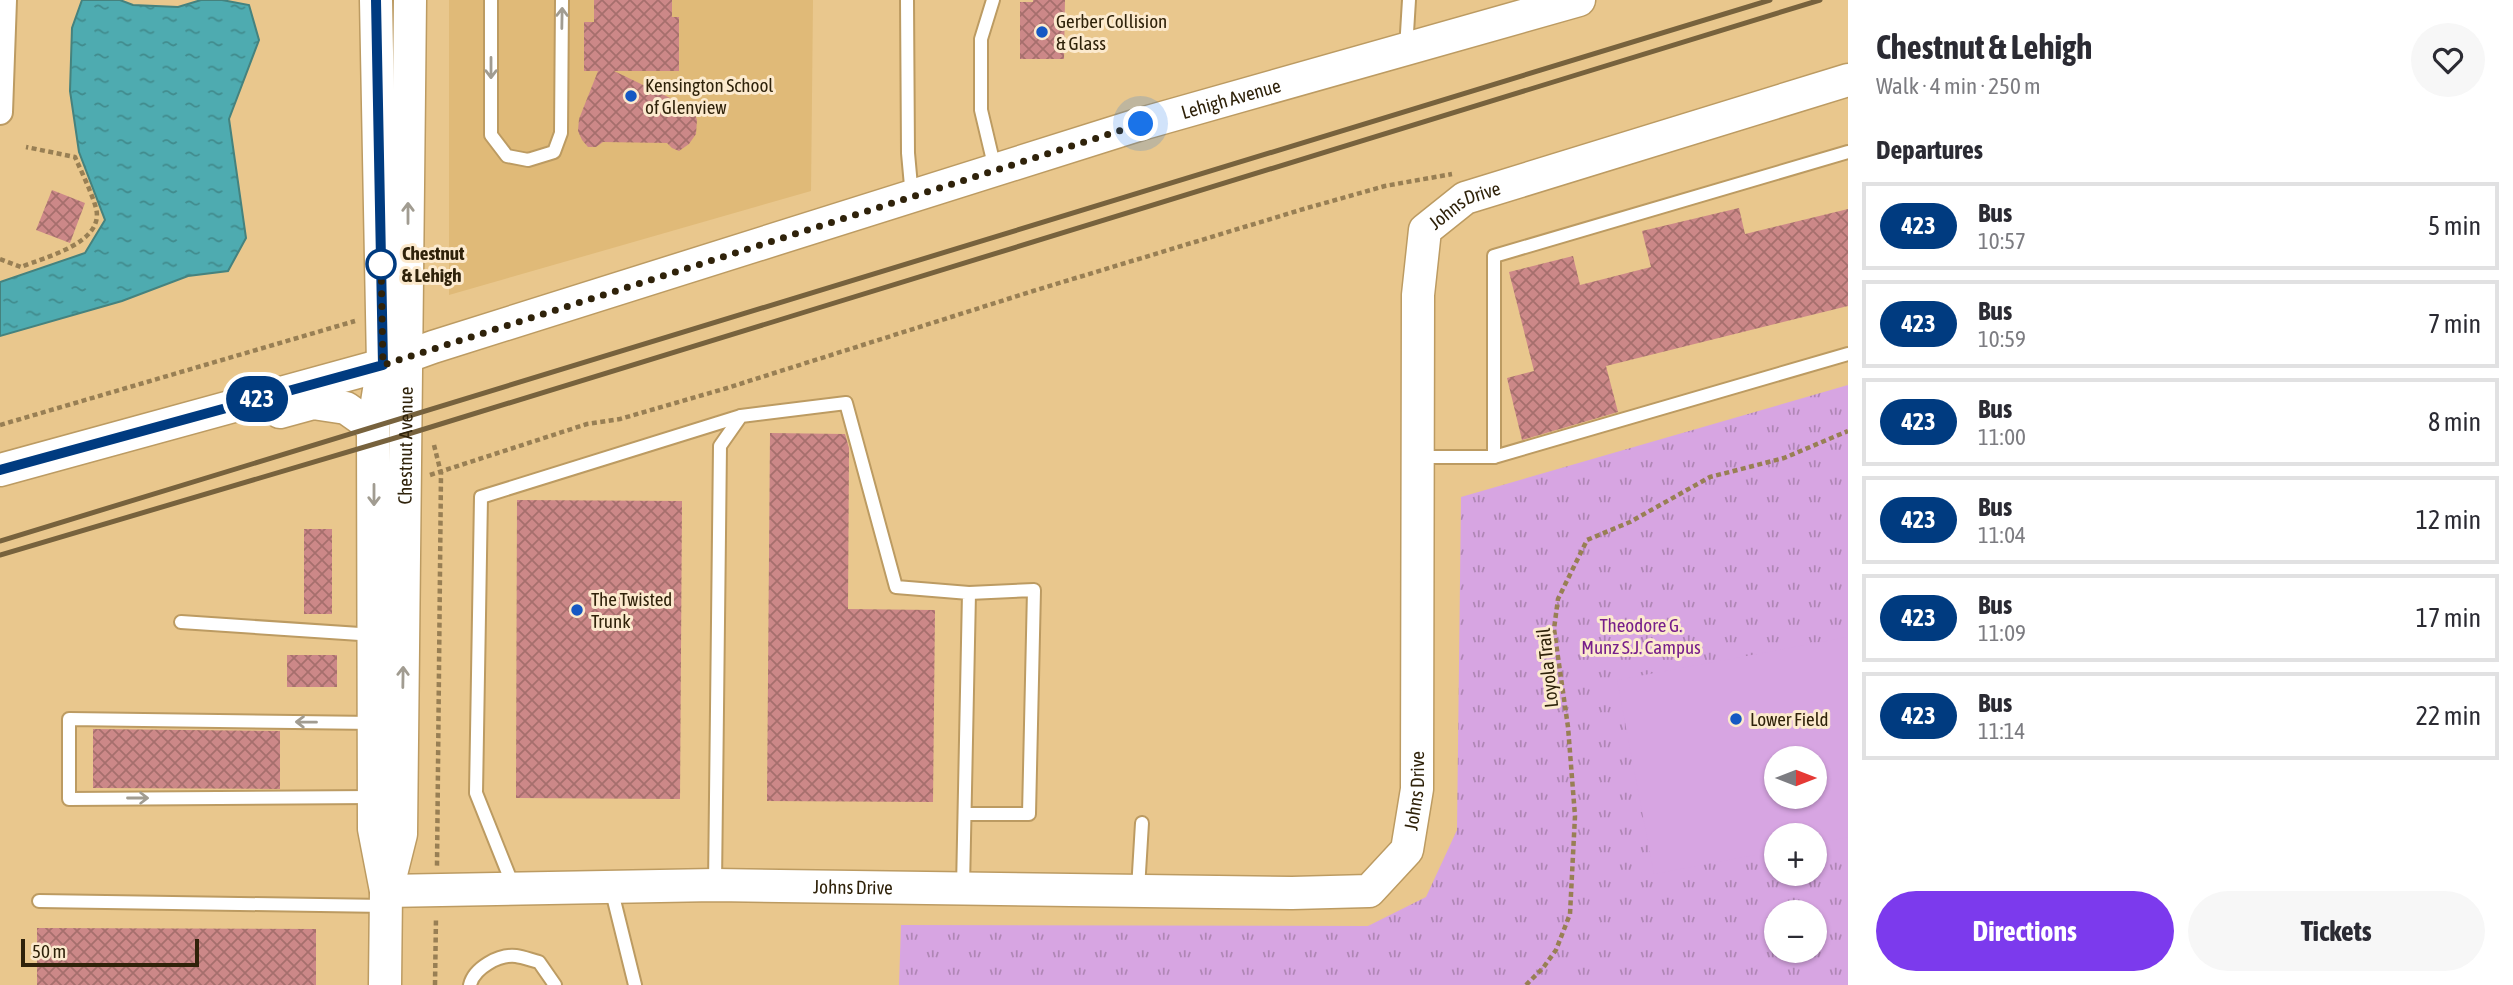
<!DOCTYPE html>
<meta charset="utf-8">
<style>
body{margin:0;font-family:"Asap Condensed",sans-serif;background:#f7f7f7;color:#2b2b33;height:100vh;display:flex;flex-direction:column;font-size:26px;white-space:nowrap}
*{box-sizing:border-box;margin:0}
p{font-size:23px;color:#7c7c81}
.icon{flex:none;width:38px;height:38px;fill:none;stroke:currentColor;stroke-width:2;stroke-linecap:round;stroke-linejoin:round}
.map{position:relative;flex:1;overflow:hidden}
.details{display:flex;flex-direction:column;background:#fff;width:665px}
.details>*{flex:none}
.badge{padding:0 14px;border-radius:23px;font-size:24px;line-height:46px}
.needle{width:46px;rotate:90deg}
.fabs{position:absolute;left:1764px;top:746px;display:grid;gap:14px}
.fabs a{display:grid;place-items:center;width:63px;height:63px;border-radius:50%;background:#fff;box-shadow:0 2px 5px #0004;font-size:35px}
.scale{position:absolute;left:21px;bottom:18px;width:178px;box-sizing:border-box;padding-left:7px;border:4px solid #2f220a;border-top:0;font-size:19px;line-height:24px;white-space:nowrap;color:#2f220a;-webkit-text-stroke:5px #fceace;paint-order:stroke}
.you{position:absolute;width:35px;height:35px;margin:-18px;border:5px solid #fff;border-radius:50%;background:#1a73e8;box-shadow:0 0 0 10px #1a73e833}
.map>.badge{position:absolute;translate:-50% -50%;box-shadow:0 0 0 4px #fff}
h2{padding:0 28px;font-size:26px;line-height:63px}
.round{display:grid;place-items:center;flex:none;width:74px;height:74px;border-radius:37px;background:#f7f7f7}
.head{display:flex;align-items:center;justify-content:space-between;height:119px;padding:0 28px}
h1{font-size:33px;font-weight:700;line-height:52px}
.action{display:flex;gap:14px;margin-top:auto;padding:14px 28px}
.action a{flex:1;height:80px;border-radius:42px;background:#7c3aed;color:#fff;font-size:28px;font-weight:700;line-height:80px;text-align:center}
.action a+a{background:#f7f7f7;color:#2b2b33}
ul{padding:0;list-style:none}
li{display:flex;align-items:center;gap:21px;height:88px;margin:0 14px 10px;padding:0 14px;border:4px solid #e1e1e2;border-radius:0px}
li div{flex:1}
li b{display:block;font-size:26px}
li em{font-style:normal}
li .badge{min-width:77px;font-weight:700;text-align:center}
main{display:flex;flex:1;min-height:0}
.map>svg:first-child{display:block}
.built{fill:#e0ba78}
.park{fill:url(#park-tufts);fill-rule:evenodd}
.garden{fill:#d7a5e2;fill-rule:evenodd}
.water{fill:url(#water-ripples);stroke:#45827e;stroke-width:2}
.building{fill:url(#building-cross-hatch)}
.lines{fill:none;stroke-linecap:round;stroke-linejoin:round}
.service-casing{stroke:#bc9b62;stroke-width:16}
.minor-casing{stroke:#bc9b62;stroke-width:28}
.tertiary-casing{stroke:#bc9b62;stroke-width:35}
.path{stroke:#987f54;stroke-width:4.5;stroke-dasharray:5 3.5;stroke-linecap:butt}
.service{stroke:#fff;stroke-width:12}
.minor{stroke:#fff;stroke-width:24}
.tertiary{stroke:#fff;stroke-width:32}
.rail{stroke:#77623d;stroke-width:5}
.oneway{stroke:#a19c91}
.line-casing{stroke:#fff;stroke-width:16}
.line{stroke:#003b80;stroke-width:10}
.walk{stroke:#2f220a;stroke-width:7;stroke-dasharray:0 12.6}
.poi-dot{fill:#1558c3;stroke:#fceace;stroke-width:2.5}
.stop-dot{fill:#fff;stroke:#003b80;stroke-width:3.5}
.labels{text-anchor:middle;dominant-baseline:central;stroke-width:6;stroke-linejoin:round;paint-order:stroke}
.poi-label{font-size:19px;fill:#2f220a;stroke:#fceace;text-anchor:start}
.street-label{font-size:19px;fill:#2f220a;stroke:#fceace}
.stop-label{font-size:19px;font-weight:bold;fill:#2f220a;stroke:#fceace;text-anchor:start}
.park-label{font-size:19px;fill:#771e8a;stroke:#fceace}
</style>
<main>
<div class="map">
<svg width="1848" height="985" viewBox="0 0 1848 985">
<defs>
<pattern id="park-tufts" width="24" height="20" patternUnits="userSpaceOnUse" patternTransform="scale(1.75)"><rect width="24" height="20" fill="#d7a5e2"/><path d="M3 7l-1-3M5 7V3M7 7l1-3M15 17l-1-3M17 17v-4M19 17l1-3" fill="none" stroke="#af86b5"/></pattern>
<pattern id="water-ripples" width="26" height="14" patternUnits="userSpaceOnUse" patternTransform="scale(1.75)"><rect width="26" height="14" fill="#4eabb0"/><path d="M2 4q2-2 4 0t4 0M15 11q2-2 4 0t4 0" fill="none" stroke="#418b8d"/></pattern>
<pattern id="building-cross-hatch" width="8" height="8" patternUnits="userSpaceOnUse" patternTransform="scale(1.75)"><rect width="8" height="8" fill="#c88"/><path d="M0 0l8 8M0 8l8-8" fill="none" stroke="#a66f6d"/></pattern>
</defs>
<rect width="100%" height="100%" fill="#e9c78d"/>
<polygon class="built" points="449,0 813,0 811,191 449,295"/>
<path class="park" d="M1848 385V985H899L901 925 1368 926 1426 897 1457 830 1461 497ZM1776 758H1815V796H1776ZM1776 835H1815V873H1776ZM1776 912H1815V950H1776Z"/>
<path class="garden" d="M1848 637V837L1815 844V835H1776V851L1654 874 1617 680ZM1776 758H1815V796H1776Z"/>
<polygon class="water" points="82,0 120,0 133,5 178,7 201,0 222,0 249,5 259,40 229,119 246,238 228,271 188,276 122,301 0,336 0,282 85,253 105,220 79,152 70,91 72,28"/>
<g class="building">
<polygon points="594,0 672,0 672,17 679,17 679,71 614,71 693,109 697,120 696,134 689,144 679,151 672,148 667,143 603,142 596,147 588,147 582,140 578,131 579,119 598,71 584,71 584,22 594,22"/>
<polygon points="1033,0 1065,0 1064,59 1020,59 1020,2 1033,2"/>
<polygon points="52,190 85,203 70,243 36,230"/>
<polygon points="1739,208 1745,234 1848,209 1848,306 1606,366 1618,412 1522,440 1507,378 1534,371 1509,272 1573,256 1580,285 1651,267 1642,231"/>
<polygon points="770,433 845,434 849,448 848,609 935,610 933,802 767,801"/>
<polygon points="517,500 682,501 680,799 516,798"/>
<rect x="304" y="529" width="28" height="85"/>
<rect x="287" y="655" width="50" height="32"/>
<polygon points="93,729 280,731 280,789 93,788"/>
<polygon points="37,928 316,929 316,985 37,985"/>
</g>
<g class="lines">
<g class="service-casing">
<g id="service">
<polyline points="491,0 491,135 507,156 528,160 554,152 561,133 562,0"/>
<polyline points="907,0 908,153 912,197"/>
<polyline points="993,0 981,39 981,110 995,169"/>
<polyline points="1406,49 1409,0"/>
<polyline points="1417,457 1494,457 1494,256 1848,152"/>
<polyline points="1494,457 1848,354"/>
<polyline points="181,622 375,635"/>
<polyline points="374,723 69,719 69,799 374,797"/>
<polyline points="965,814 1029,814 1034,590 969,593"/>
<polyline points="715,885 720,446 741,416 846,403 896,587 969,593 963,888"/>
<polyline points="514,888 476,793 481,497 741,416"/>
<polyline points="611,888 635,985"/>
<polyline points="1138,889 1142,823"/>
<polyline points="39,901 386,906"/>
<path d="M470 985C474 968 499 954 516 956 523 957 531 960 539 962L555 985"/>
</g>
</g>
<g class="minor-casing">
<polyline id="minor" points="0,112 4,0"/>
</g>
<g class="tertiary-casing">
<g id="tertiary">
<polyline points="376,0 383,365 373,427 374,829 386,891 385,985"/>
<polyline points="280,412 313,403 346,408 373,427"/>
<path id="s1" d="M0 470 383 365 433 347 1141 124 1579 0"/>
<path id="s2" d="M389 882 401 834 410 0"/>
<path id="s3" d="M386 891 715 885 1292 893 1369 891 1407 850 1417 789 1418 295 1425 230 1465 198 1848 80"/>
</g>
</g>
<g class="path">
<path d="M0 259 21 267C45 257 105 243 96 208 91 191 82 173 75 157L26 147"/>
<polyline points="0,425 355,321"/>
<polyline points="434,445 441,473 437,866"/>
<polyline points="430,475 587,424 620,419 727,388 1033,291 1307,208 1385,186 1452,174"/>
<polyline points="435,985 436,917"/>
<polyline points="1526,985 1543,968 1556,950 1570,914 1575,816 1568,727 1554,629 1558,599 1587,540 1630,522 1710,477 1784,458 1848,431"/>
</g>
<use href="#service" class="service"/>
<use href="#minor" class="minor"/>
<use href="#tertiary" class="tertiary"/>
<g class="rail">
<polyline points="0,541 1770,0"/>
<polyline points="0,555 405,435 1820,0"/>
</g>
</g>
<defs><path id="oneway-shaft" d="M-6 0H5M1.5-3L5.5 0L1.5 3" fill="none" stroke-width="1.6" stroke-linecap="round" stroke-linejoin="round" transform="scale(1.75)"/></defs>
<g class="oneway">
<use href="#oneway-shaft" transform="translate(562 18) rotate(-89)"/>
<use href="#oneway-shaft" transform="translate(491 68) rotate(90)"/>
<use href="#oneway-shaft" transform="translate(408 213) rotate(-90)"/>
<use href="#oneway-shaft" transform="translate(374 495) rotate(90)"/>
<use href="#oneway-shaft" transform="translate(403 677) rotate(-89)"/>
<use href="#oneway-shaft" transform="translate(306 722) rotate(-179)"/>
<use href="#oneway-shaft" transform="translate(138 798)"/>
</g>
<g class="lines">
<g class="line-casing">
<polyline id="line" points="0,470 383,365 376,0"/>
</g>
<use href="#line" class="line"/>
<polyline class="walk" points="381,264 381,260 383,365 1141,124"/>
</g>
<g class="poi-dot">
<circle cx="1042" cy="32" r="7"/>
<circle cx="631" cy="96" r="7"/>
<circle cx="577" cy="610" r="7"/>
<circle cx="1736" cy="719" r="7"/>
</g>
<circle class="stop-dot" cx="381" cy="264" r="14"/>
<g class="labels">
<g class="poi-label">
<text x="1056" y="21">Gerber Collision<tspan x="1056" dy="22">&amp; Glass</tspan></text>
<text x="645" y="85">Kensington School<tspan x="645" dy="22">of Glenview</tspan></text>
<text x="591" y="599">The Twisted<tspan x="591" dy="22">Trunk</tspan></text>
<text x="1750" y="719">Lower Field</text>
</g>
<g class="street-label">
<text stroke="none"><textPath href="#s1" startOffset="1286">Lehigh Avenue</textPath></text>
<text stroke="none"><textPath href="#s3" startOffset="1708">Johns Drive</textPath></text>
<text stroke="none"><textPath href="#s2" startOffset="438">Chestnut Avenue</textPath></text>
<text transform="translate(1547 668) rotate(-96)">Loyola Trail</text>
<text stroke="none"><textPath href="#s3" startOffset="1099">Johns Drive</textPath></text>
<text stroke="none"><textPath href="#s3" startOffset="467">Johns Drive</textPath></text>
</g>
<g class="stop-label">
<text x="402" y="253">Chestnut<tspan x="402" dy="22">&amp; Lehigh</tspan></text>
</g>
<g class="park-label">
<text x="1641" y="625">Theodore G.<tspan x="1641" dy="22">Munz S.J. Campus</tspan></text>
</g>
</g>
</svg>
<div class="fabs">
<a><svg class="needle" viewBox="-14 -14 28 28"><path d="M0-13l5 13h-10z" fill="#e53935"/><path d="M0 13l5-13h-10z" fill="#7c7c81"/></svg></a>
<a>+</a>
<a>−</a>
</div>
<div class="scale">50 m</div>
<div class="you" style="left:1141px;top:124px"></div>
<b class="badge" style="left:257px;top:399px;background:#003b80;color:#fff">423</b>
</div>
<section class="details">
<div class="head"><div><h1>Chestnut &amp; Lehigh</h1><p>Walk · 4 min · 250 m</p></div><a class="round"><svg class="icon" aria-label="heart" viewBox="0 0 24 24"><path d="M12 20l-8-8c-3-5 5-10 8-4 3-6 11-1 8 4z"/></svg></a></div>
<h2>Departures</h2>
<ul>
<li><span class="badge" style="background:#003b80;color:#fff">423</span><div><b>Bus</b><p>10:57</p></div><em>5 min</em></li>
<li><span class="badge" style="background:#003b80;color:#fff">423</span><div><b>Bus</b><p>10:59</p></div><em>7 min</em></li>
<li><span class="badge" style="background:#003b80;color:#fff">423</span><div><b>Bus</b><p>11:00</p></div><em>8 min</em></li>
<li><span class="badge" style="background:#003b80;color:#fff">423</span><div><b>Bus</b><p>11:04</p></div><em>12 min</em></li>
<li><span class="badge" style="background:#003b80;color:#fff">423</span><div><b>Bus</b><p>11:09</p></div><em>17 min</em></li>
<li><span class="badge" style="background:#003b80;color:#fff">423</span><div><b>Bus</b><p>11:14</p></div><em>22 min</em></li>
</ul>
<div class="action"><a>Directions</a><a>Tickets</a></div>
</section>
</main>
